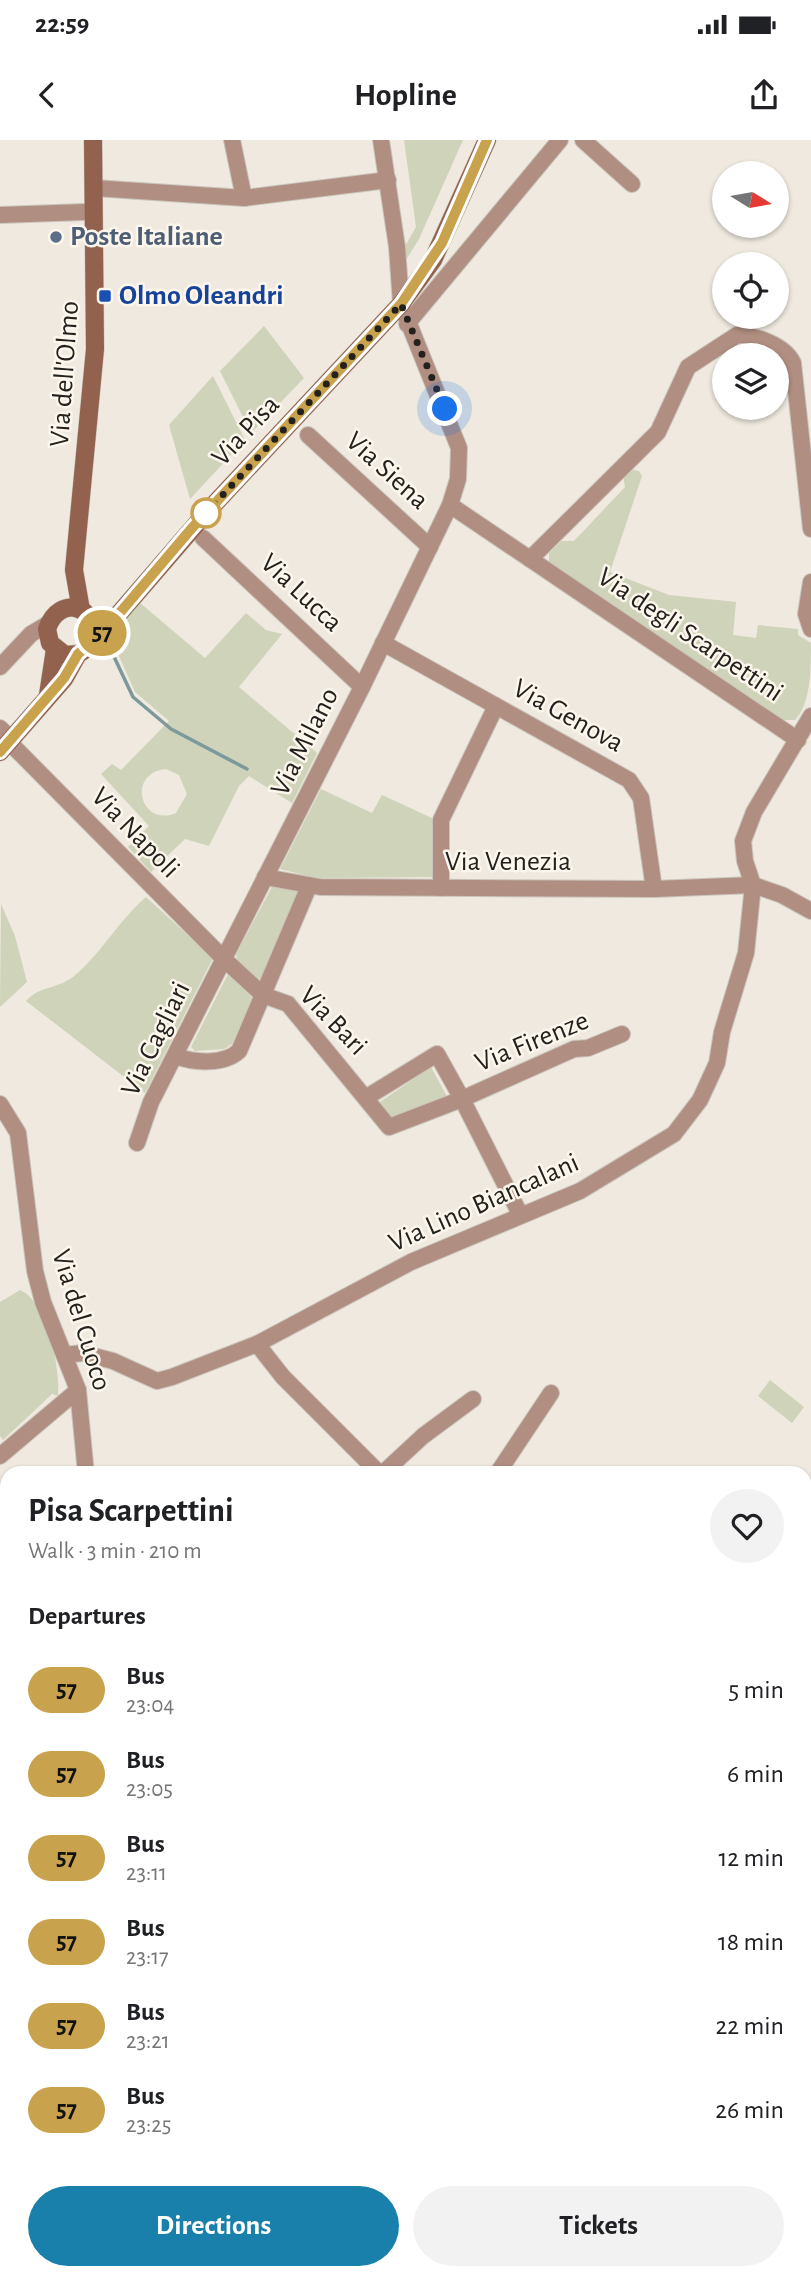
<!DOCTYPE html>
<meta charset="utf-8">
<style>
body{margin:0;font-family:"Alegreya Sans",sans-serif;background:#f2f2f2;color:#202124;height:100vh;display:flex;flex-direction:column;font-size:26px;white-space:nowrap}
*{box-sizing:border-box;margin:0}
p{font-size:23px;color:#757577}
.icon{flex:none;width:38px;height:38px;fill:none;stroke:currentColor;stroke-width:2;stroke-linecap:round;stroke-linejoin:round}
.map{position:relative;flex:1;overflow:hidden}
.sheet{position:absolute;left:0px;top:1326px;width:812px;height:814px;display:flex;flex-direction:column;background:#fff;border-radius:21px 21px 0 0;box-shadow:0 2px 5px #0004}
.sheet>*{flex:none}
.badge{padding:0 14px;border-radius:23px;font-size:24px;line-height:46px}
.needle{width:46px;rotate:101deg}
.tools{position:absolute;left:712px;top:21px;display:grid;gap:14px}
.tools a{display:grid;place-items:center;width:77px;height:77px;border-radius:50%;background:#fff;box-shadow:0 2px 5px #0004;font-size:35px}
.you{position:absolute;width:35px;height:35px;margin:-18px;border:5px solid #fff;border-radius:50%;background:#1a73e8;box-shadow:0 0 0 10px #1a73e833}
.map>.badge{position:absolute;translate:-50% -50%;box-shadow:0 0 0 4px #fff}
h2{padding:0 28px;font-size:26px;line-height:63px}
.round{display:grid;place-items:center;flex:none;width:74px;height:74px;border-radius:37px;background:#f2f2f2}
.headline{display:flex;align-items:center;justify-content:space-between;height:119px;padding:0 28px}
h1{font-size:33px;font-weight:600;line-height:52px}
.primary-button{display:flex;gap:14px;margin-top:auto;padding:14px 28px}
.primary-button a{flex:1;height:80px;border-radius:42px;background:#1880aa;color:#fff;font-size:28px;font-weight:600;line-height:80px;text-align:center}
.primary-button a+a{background:#f2f2f2;color:#202124}
ul{padding:0;list-style:none}
li{display:flex;align-items:center;gap:21px;height:84px;padding:0 28px}
li div{flex:1}
li b{display:block;font-size:26px}
li em{font-style:normal}
li .badge{min-width:77px;font-weight:700;text-align:center}
.status{display:flex;justify-content:space-between;align-items:center;height:49px;padding:0 35px;background:#fff;direction:ltr}
.status svg{height:19px;fill:currentColor}
header{display:flex;justify-content:space-between;align-items:center;height:91px;padding:0 28px;background:#fff;font-size:32px;font-weight:600}
.map>svg:first-child{display:block}
.green{fill:#cfd3b9;fill-rule:evenodd}
.lines{fill:none;stroke-linecap:round;stroke-linejoin:round}
.stream{stroke:#7e999b;stroke-width:3.5}
.street-casing{stroke:#cac5bc;stroke-width:18}
.secondary-casing{stroke:#cac5bc;stroke-width:19}
.street{stroke:#b08e81;stroke-width:16}
.secondary{stroke:#92624f;stroke-width:18}
.line-casing{stroke:#fff;stroke-width:16}
.line{stroke:#c8a24d;stroke-width:10}
.walk{stroke:#23211d;stroke-width:7;stroke-dasharray:0 12.6}
.service-dot{fill:#5c6f8a;stroke:#fcf6ec;stroke-width:2.5}
.transit-dot{fill:#1a4fb4;stroke:#fcf6ec;stroke-width:2.5}
.stop-dot{fill:#fff;stroke:#c8a24d;stroke-width:3.5}
.labels{text-anchor:middle;dominant-baseline:central;stroke-width:5;stroke-linejoin:round;paint-order:stroke}
.service-label{font-size:28px;font-weight:bold;fill:#4e5e75;stroke:#fcf6ec;text-anchor:start}
.transit-label{font-size:28px;font-weight:bold;fill:#164399;stroke:#fcf6ec;text-anchor:start}
.street-label{font-size:28px;fill:#23211d;stroke:#fcf6ec}
</style>
<div class="status"><b>22:59</b><svg viewBox="0 0 49 12"><path d="M0 12V9h3v3zM5 12V6h3v6zM10 12V3h3v9zM15 12V0h3v12zM26 1h20v11H26zM47 4h2v5h-2z"/></svg></div>
<header><svg class="icon" aria-label="back" viewBox="0 0 24 24"><path d="M15 5l-7 7 7 7"/></svg>Hopline<svg class="icon" aria-label="share" viewBox="0 0 24 24"><path d="M12 15V3M7 8l5-5 5 5M5 13v7h14v-7"/></svg></header>
<div class="map">
<svg width="811" height="2140" viewBox="0 0 811 2140">
<rect width="100%" height="100%" fill="#efe9df"/>
<g class="green">
<polygon points="404,0 463,0 419,99 406,120 404,108 416,87"/>
<polygon points="264,186 304,238 251,293 220,231"/>
<polygon points="213,236 245,300 190,359 169,285"/>
<path d="M630 329 639 331 642 336 610 432 669 455 736 462 733 495 756 498 758 485 798 489V495L811 503C811 528 811 564 795 580H783L549 422V413L561 401H574L625 347 623 335Z"/>
<path d="M139 462 205 518 246 473 266 490 282 494 239 547 317 613 292 663 249 636 239 646 209 706 185 699 151 732 128 707 149 686 101 634 112 624 121 630 169 581 135 552 119 516 113 490ZM166 629 179 635 187 654 176 673C140 688 126 633 166 629Z"/>
<polygon points="321,649 372,673 382,655 432,678 433,737 316,738 280,729"/>
<polygon points="273,745 297,752 298,756 262,839 257,840 237,819 236,814"/>
<path d="M146 757 213 818 145 953 26 861C39 846 57 849 73 837 101 814 119 780 146 757Z"/>
<polygon points="1,764 15,796 27,842 0,867"/>
<polygon points="228,834 231,834 253,859 232,904 224,909 195,911 191,907"/>
<polygon points="431,927 450,962 391,983 380,967 380,962"/>
<path d="M20 1150C47 1161 61 1230 58 1256L52 1254 3 1300 0 1296V1162Z"/>
<polygon points="770,1240 804,1267 792,1283 758,1256"/>
</g>
<g class="lines">
<polyline class="stream" points="108,504 133,557 171,589 247,629"/>
<g class="street-casing">
<g id="street">
<polyline points="232,0 244,58"/>
<polyline points="381,0 397,107 401,164 459,308 458,339 450,365 798,600"/>
<polyline points="583,0 632,44"/>
<polyline points="94,48 244,58 388,40"/>
<polyline points="0,75 84,72"/>
<polyline points="407,184 560,0"/>
<polyline points="308,295 430,407"/>
<polyline points="203,398 362,547"/>
<path d="M530 419 658 292 688 227 737 195C755 195 785 205 793 223L811 389"/>
<polyline points="811,442 806,474 811,489"/>
<polyline points="383,503 629,640 641,658 654,749"/>
<polyline points="0,527 31,494 48,484"/>
<polyline points="0,588 4,592"/>
<polyline points="9,602 225,820 263,855 288,864 389,987 462,959 437,914 367,957"/>
<polyline points="265,737 320,747 654,749 753,745 782,755 811,771"/>
<polyline points="441,748 441,680 496,566"/>
<path d="M176 916C194 923 224 925 239 911L309 746"/>
<polyline points="0,964 18,993 35,1131 43,1162 78,1250 86,1334"/>
<polyline points="137,1003 151,962 362,547 450,365"/>
<polyline points="520,1074 462,959 574,909 588,908 622,894"/>
<polyline points="257,1204 283,1237 380,1334"/>
<polyline points="65,1215 82,1213 113,1221 157,1241 172,1237 257,1204 411,1122 580,1051 674,994 700,960 717,923 722,892 746,813 753,745 745,721 743,701 754,672 811,576"/>
<polyline points="0,1316 78,1250"/>
<polyline points="382,1334 423,1296 473,1259"/>
<polyline points="497,1334 551,1253"/>
<polyline points="805,1410 811,1406"/>
<polyline points="0,1534 7,1537"/>
<polyline points="805,1534 811,1534"/>
<polyline points="0,1667 7,1653"/>
<polyline points="0,1998 7,1994"/>
<polyline points="91,2133 96,2140"/>
</g>
</g>
<g class="secondary-casing">
<g id="secondary">
<polyline points="81,470 74,430 95,209 93,0"/>
<path d="M94 502C100 466 59 453 47 489L50 503 65 515 78 514 91 506 206 373 401 164 433 120 487 0"/>
<polyline points="48,555 55,509"/>
<polyline points="0,612 64,539 78,514"/>
</g>
</g>
<use href="#street" class="street"/>
<use href="#secondary" class="secondary"/>
</g>
<g class="lines">
<g class="line-casing">
<polyline id="line" points="0,612 64,538 78,514 106,489 192,388 401,164 442,103 487,0"/>
</g>
<use href="#line" class="line"/>
<polyline class="walk" points="206,373 401,164 445,269"/>
</g>
<circle class="service-dot" cx="56" cy="97" r="7"/>
<rect class="transit-dot" x="98" y="149" width="14" height="14" rx="3.5"/>
<circle class="stop-dot" cx="206" cy="373" r="14"/>
<g class="labels">
<g class="service-label">
<text x="70" y="97">Poste Italiane</text>
</g>
<g class="transit-label">
<text x="119" y="156">Olmo Oleandri</text>
</g>
<g class="street-label">
<text transform="translate(65 234) rotate(-86)">Via dell'Olmo</text>
<text transform="translate(246 291) rotate(-47)">Via Pisa</text>
<text transform="translate(387 331) rotate(42)">Via Siena</text>
<text transform="translate(301 453) rotate(43)">Via Lucca</text>
<text transform="translate(690 495) rotate(34)">Via degli Scarpettini</text>
<text transform="translate(568 576) rotate(29)">Via Genova</text>
<text transform="translate(305 602) rotate(-63)">Via Milano</text>
<text transform="translate(135 693) rotate(46)">Via Napoli</text>
<text x="508" y="722">Via Venezia</text>
<text transform="translate(333 881) rotate(46)">Via Bari</text>
<text transform="translate(156 899) rotate(-64)">Via Cagliari</text>
<text transform="translate(532 902) rotate(-22)">Via Firenze</text>
<text transform="translate(484 1063) rotate(-24)">Via Lino Biancalani</text>
<text transform="translate(81 1180) rotate(73)">Via del Cuoco</text>
</g>
</g>
</svg>
<div class="tools">
<a><svg class="needle" viewBox="-14 -14 28 28"><path d="M0-13l5 13h-10z" fill="#e53935"/><path d="M0 13l5-13h-10z" fill="#757577"/></svg></a>
<a><svg class="icon" aria-label="locate" viewBox="0 0 24 24"><circle cx="12" cy="12" r="6"/><path d="M12 2v4M12 18v4M2 12h4M18 12h4"/></svg></a>
<a><svg class="icon" aria-label="layers" viewBox="0 0 24 24"><path d="M12 4l9 5-9 5-9-5zM3 14l9 5 9-5"/></svg></a>
</div>
<div class="you" style="left:445px;top:269px"></div>
<b class="badge" style="left:102px;top:493px;background:#c8a24d;color:#111">57</b>
<section class="sheet">
<div class="headline"><div><h1>Pisa Scarpettini</h1><p>Walk · 3 min · 210 m</p></div><a class="round"><svg class="icon" aria-label="heart" viewBox="0 0 24 24"><path d="M12 20l-8-8c-3-5 5-10 8-4 3-6 11-1 8 4z"/></svg></a></div>
<h2>Departures</h2>
<ul>
<li><span class="badge" style="background:#c8a24d;color:#111">57</span><div><b>Bus</b><p>23:04</p></div><em>5 min</em></li>
<li><span class="badge" style="background:#c8a24d;color:#111">57</span><div><b>Bus</b><p>23:05</p></div><em>6 min</em></li>
<li><span class="badge" style="background:#c8a24d;color:#111">57</span><div><b>Bus</b><p>23:11</p></div><em>12 min</em></li>
<li><span class="badge" style="background:#c8a24d;color:#111">57</span><div><b>Bus</b><p>23:17</p></div><em>18 min</em></li>
<li><span class="badge" style="background:#c8a24d;color:#111">57</span><div><b>Bus</b><p>23:21</p></div><em>22 min</em></li>
<li><span class="badge" style="background:#c8a24d;color:#111">57</span><div><b>Bus</b><p>23:25</p></div><em>26 min</em></li>
</ul>
<div class="primary-button"><a>Directions</a><a>Tickets</a></div>
</section>
</div>
